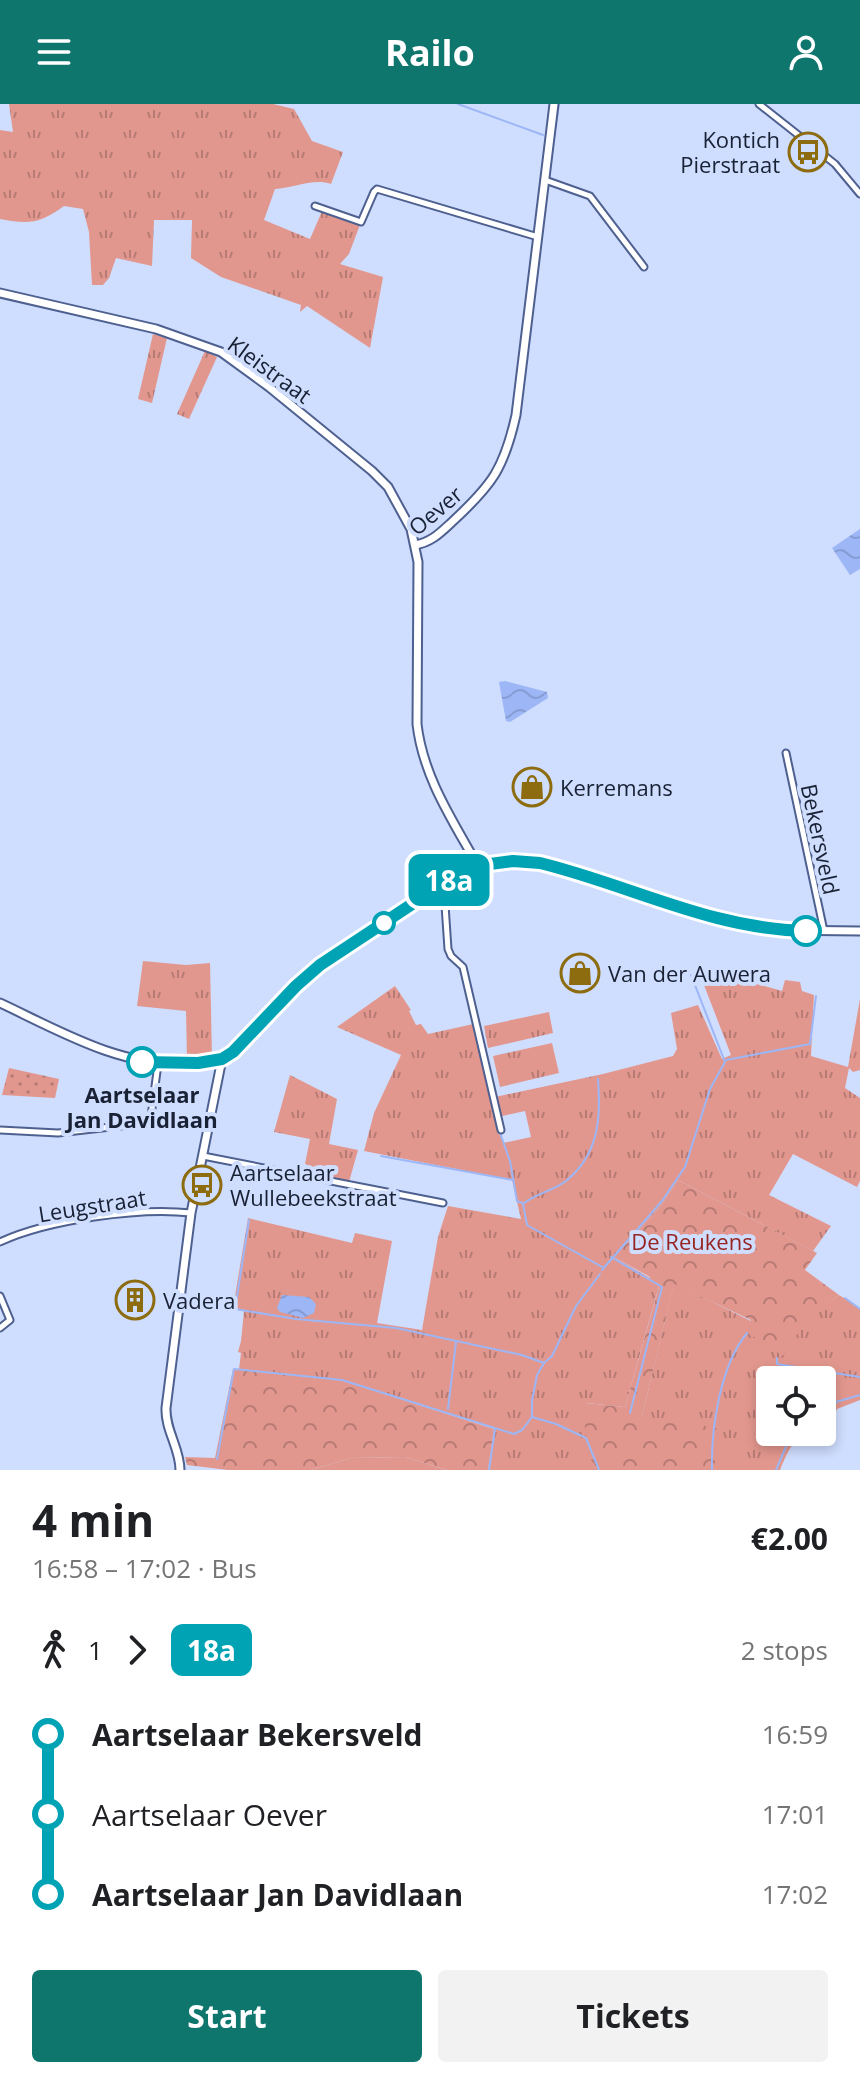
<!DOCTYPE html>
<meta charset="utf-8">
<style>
body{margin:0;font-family:"Open Sans",sans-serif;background:#f2f2f2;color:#202124;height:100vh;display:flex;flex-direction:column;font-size:30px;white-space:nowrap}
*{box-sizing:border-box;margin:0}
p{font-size:26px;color:#757577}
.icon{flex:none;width:44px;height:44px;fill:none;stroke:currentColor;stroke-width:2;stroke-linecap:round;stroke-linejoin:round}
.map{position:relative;height:1366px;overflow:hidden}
.panel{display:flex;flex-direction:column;background:#fff;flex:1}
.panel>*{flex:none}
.badge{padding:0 16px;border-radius:12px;font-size:28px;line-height:52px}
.controls{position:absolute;left:756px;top:1262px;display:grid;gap:16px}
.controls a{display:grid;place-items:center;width:80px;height:80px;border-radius:8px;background:#fff;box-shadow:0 4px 12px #0003;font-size:40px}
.map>.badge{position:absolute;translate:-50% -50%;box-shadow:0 0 0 4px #fff}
.legs{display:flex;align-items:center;gap:12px;height:88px;padding:0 32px;font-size:26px}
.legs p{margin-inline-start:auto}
.headline{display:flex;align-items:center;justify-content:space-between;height:136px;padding:0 32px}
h1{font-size:44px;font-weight:700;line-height:60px}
.button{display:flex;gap:16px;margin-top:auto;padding:16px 32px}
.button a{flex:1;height:92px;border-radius:8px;background:#0f766e;color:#fff;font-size:32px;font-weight:700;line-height:92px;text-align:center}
.button a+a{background:#f2f2f2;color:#202124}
ul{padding:0 32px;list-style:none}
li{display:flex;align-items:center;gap:28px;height:80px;font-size:30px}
li i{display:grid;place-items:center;width:12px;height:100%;margin:0 10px;background:currentColor}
li i::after{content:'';width:20px;height:20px;margin:-10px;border:6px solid;border-radius:50%;background:#fff}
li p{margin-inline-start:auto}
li:first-child i{background:linear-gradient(#0000 50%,currentColor 0)}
li:last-child i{background:linear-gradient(currentColor 50%,#0000 0)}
header{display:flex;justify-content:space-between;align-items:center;height:104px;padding:0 32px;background:#0f766e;color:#fff;font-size:36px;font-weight:700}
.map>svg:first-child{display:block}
.grass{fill:url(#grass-tufts);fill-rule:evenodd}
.forest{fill:url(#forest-crowns)}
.park{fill:url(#park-dots)}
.water{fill:url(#water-waves)}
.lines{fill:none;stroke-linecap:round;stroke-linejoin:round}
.stream{stroke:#9cb6f6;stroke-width:2}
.street-casing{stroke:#4e6090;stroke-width:9}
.secondary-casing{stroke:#4e6090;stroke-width:11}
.street{stroke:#fff;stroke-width:5}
.secondary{stroke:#fff;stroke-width:7}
.line-1-casing{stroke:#fff;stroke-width:18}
.line-1{stroke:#00a3b4;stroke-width:12}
.stop-1-dot{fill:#fff;stroke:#00a3b4;stroke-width:4}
.labels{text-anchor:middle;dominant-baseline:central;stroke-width:8;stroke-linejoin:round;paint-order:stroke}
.poi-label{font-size:22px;fill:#192135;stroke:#cfddfe;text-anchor:start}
.street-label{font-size:22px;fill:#192135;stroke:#cfddfe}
.stop-label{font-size:22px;font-weight:bold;fill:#192135;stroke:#cfddfe}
.park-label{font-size:22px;fill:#962521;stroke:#cfddfe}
</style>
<header><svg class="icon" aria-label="menu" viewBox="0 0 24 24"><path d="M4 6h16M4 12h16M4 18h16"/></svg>Railo<svg class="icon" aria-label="person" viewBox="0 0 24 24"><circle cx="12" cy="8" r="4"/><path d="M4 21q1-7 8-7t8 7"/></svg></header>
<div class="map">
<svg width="860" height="1366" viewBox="0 0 860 1366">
<defs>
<pattern id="grass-tufts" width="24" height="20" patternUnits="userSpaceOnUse" patternTransform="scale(2)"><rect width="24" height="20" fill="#e2978e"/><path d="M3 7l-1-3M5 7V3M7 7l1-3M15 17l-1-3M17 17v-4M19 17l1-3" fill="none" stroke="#b67b75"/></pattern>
<pattern id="forest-crowns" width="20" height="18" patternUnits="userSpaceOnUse" patternTransform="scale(2)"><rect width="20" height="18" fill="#e2978e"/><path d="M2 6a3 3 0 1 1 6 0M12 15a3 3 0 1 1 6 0" fill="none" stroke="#b67b75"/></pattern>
<pattern id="park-dots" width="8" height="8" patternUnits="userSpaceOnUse" patternTransform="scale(2)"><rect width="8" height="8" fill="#e2978e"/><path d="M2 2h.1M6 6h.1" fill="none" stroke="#b67b75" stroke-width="1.8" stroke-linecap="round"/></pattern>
<pattern id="water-waves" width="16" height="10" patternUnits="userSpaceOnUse" patternTransform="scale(2)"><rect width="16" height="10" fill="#9cb6f6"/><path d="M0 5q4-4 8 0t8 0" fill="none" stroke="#869cd4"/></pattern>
</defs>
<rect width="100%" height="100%" fill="#cfddfe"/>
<g class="grass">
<path d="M9 0H273L294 5 312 37 343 48 331 80C313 74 294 84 275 85L264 116 310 135 323 105 361 118 349 150 340 160 383 173 370 244 307 202 300 208 301 201 221 173 191 154 192 116H154L152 162 116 154 109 174 103 181H92L89 128 83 105 64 102C41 119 29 121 0 115V26L13 28Z"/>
<polygon points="153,230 167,234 152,299 138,295"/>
<polygon points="205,247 217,253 189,315 177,310"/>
<polygon points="143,857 186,861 210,859 212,954 187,955 186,907 137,902"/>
<path d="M697 863 782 887 785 876 800 878 802 887 814 891 811 952 848 963 860 895V966L853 968 849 964 845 984 860 994V1077L857 1083 793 1050 769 1091 831 1122 813 1147 678 1076 660 1103 614 1153 650 1174 659 1182 625 1303 586 1299 599 1366H488L494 1324 341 1276 239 1265 241 1249 238 1248 241 1237 244 1207 233 1204 248 1114 352 1139 355 1129 392 1137 377 1219 422 1226 438 1133 448 1102 521 1115 512 1076 364 1047 374 1009 401 951 337 923 395 882 411 906 409 907 416 921 421 920 428 930 478 919 495 993 603 970 673 952 677 945 671 909 698 901 722 955 731 951ZM525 1007 531 1033 503 1039 498 1013Z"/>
<polygon points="549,908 553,929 488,944 484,922"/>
<polygon points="552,939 559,969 500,983 493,952"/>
<polygon points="290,971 337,995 329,1040 358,1046 349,1078 316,1073 318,1065 305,1060 310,1035 274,1028"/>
<path d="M674 1179 751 1217 802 1222 819 1205 839 1191 860 1204V1296L837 1305 827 1328C794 1334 793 1335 780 1366H714V1362L642 1312ZM770 1276H822V1328H770Z"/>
<polygon points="405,1353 447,1366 311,1366 351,1354"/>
</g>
<g class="forest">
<path d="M678 1076 817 1149 805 1166 839 1191C812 1210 800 1224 783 1252L746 1228 751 1216 674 1180 642 1312 716 1324 718 1336 714 1366H599V1363H593L585 1329V1299L625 1303 659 1183 649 1177 650 1173 614 1153 660 1103Z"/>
<polygon points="233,1265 341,1276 494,1325 488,1366 447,1366 405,1353 351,1354 311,1366 228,1366 187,1361 185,1353 215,1354"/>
</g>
<polygon class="park" points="9,964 59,975 55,994 2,991"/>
<g class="water">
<polygon points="860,425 860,465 850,471 832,444"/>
<polygon points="505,577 547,588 548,594 510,618 506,617 499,578"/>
<polygon points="282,1191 309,1193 316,1200 314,1209 303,1214 280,1208 277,1204"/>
</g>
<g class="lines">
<g class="stream">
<polyline points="458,0 543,31"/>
<polyline points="554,34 559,0"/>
<polyline points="726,956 810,940 816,892"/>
<path d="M598 975C601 1014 599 1050 566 1077 553 1087 534 1090 523 1100L527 1121 602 1163"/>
<polyline points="500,1029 510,1057 517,1097 522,1099"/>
<polyline points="381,1052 513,1076"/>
<polyline points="249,1116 235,1205 296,1215 396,1224 522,1251 544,1259"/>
<polyline points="611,1153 662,1183 630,1309"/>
<polyline points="602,1166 662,1097 685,1063 710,985 725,958 691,871"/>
<polyline points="845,1194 860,1205"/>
<polyline points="777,1254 777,1260 860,1273"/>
<polyline points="448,1305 456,1238"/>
<polyline points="822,1323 827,1321 836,1298 860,1291"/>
<polyline points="217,1355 234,1265 342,1276 514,1330 522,1326 532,1313"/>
<polyline points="489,1366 495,1325"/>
<polyline points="599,1366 586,1334 556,1320 532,1313 532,1297 537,1271 544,1259 552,1252 576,1202 600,1170"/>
<path d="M712 1366C711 1324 720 1262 747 1229"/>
<polyline points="776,1366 791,1331 799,1328"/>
</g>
<g class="street-casing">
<g id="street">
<polyline points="759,0 835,60 860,90"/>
<polyline points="545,76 590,92 644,163"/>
<polyline points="315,102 361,118 374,88 377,85 538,133"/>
<polyline points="786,649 824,827"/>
<polyline points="438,782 445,801 448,845 451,852 463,863 501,1026"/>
<polyline points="0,1026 58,1029 146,1019 151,1012 158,960"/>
<polyline points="203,1052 443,1099"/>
<path d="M0 1138C47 1116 140 1103 191 1109"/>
<polyline points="0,1192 10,1216 0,1224"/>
</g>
</g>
<g class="secondary-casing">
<g id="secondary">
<path d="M0 189 156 225 221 248 269 283 372 367 388 383 411 425 418 458 417 620C423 673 453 717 478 762"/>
<path d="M415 441C432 438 441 428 452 418 492 381 504 365 516 311L554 0"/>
<path d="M0 899C60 927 118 962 186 960 203 959 220 959 233 948L296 882 320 861 450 775 478 762 492 759 526 757 554 762 735 820 774 826 860 827"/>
<path d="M180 1366C180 1344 165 1326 166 1304L191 1109 222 955"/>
</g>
</g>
<use href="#street" class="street"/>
<use href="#secondary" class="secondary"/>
</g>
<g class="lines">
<g class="line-1-casing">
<path id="line-1" d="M142 958 198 959 222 955 233 948 296 882 320 861 450 775 490 760 513 757 540 759C630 781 711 825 806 827"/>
</g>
<use href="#line-1" class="line-1"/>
</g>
<defs>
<g id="bus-ring" transform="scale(2)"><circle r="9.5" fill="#cfddfe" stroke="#8c6c0e" stroke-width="1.5"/><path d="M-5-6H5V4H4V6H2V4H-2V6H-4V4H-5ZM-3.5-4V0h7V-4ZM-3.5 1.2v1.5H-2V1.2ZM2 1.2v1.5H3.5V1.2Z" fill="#8c6c0e"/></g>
<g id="shop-ring" transform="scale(2)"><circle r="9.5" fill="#cfddfe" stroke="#8c6c0e" stroke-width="1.5"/><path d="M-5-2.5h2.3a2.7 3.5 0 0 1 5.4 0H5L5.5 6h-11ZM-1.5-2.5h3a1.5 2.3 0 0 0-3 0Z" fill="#8c6c0e"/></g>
<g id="building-ring" transform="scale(2)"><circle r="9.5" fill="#cfddfe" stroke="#8c6c0e" stroke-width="1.5"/><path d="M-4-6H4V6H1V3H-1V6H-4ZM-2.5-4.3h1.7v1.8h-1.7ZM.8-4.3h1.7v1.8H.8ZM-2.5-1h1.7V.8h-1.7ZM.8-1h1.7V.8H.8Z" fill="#8c6c0e"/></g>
</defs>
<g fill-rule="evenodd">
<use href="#bus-ring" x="808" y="48"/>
<use href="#shop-ring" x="532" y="683"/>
<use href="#shop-ring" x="580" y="869"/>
<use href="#bus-ring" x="202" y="1081"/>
<use href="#building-ring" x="135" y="1196"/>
</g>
<g class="stop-1-dot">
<circle cx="384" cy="819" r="10"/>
<circle cx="806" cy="827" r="14"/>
<circle cx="142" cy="958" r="14"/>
</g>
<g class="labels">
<g class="poi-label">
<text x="780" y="35" text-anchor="end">Kontich<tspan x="780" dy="25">Pierstraat</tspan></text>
<text x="560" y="683">Kerremans</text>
<text x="608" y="869">Van der Auwera</text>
<text x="230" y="1068">Aartselaar<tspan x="230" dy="25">Wullebeekstraat</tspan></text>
<text x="163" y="1196">Vadera</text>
</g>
<g class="street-label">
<text transform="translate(270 265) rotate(36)">Kleistraat</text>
<text transform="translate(435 406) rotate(-40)">Oever</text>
<text transform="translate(821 735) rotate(78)">Bekersveld</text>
<text transform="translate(92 1101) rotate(-9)">Leugstraat</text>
</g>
<g class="stop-label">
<text x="142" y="990">Aartselaar<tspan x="142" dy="25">Jan Davidlaan</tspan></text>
</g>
<g class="park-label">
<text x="692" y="1137">De Reukens</text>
</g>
</g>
</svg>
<div class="controls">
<a><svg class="icon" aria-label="locate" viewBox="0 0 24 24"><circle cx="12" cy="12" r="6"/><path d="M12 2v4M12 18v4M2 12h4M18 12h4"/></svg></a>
</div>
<b class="badge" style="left:449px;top:776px;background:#00a3b4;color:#fff">18a</b>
</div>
<section class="panel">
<div class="headline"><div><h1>4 min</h1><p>16:58 – 17:02 · Bus</p></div><b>€2.00</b></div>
<div class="legs"><svg class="icon" aria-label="walk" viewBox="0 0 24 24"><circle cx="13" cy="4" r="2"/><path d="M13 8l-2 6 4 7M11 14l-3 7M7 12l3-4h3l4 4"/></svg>1<svg class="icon" aria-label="forward" viewBox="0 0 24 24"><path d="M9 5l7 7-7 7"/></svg><b class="badge" style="background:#00a3b4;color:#fff">18a</b><p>2 stops</p></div>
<ul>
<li><i style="color:#00a3b4"></i><b>Aartselaar Bekersveld</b><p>16:59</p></li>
<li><i style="color:#00a3b4"></i><span>Aartselaar Oever</span><p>17:01</p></li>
<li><i style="color:#00a3b4"></i><b>Aartselaar Jan Davidlaan</b><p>17:02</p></li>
</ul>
<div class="button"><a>Start</a><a>Tickets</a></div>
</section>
